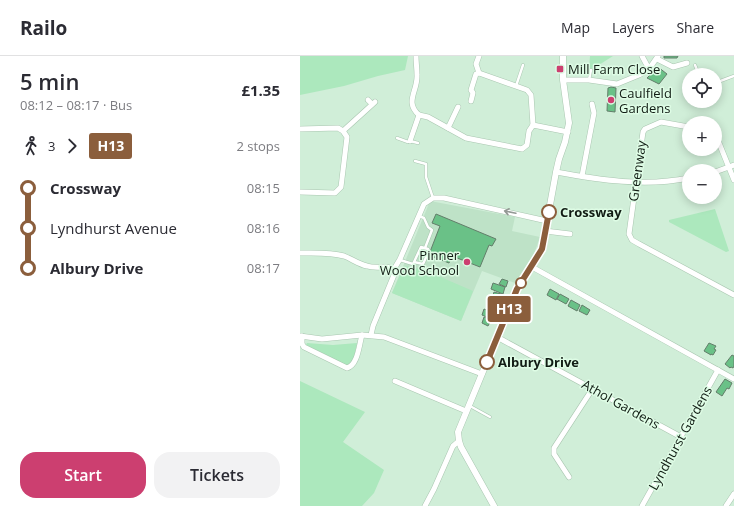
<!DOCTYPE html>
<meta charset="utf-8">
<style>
body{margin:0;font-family:"Open Sans",sans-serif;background:#f2f2f3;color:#2b2b33;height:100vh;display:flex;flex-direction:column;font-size:15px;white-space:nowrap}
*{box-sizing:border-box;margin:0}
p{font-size:13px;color:#7c7c81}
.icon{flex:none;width:22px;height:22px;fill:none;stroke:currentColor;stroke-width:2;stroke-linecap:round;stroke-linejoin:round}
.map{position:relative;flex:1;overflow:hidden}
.sheet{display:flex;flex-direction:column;background:#fff;width:300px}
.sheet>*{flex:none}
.badge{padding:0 8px;border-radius:3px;font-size:14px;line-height:26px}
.buttons{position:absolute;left:382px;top:12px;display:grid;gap:8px}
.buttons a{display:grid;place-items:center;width:40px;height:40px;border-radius:50%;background:#fff;box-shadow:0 2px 10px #0003;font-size:20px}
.map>.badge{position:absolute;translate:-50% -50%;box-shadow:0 0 0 2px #fff}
.legs{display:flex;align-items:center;gap:6px;height:44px;padding:0 20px;font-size:13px}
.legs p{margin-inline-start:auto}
.head{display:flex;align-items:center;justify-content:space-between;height:68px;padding:0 20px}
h1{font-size:22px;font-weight:600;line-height:30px}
.action{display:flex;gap:8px;margin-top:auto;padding:8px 20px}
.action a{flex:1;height:46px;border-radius:16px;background:#cc3f70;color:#fff;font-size:16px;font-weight:600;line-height:46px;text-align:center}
.action a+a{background:#f2f2f3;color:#2b2b33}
ul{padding:0 20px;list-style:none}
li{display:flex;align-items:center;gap:14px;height:40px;font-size:15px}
li i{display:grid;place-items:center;width:6px;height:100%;margin:0 5px;background:currentColor}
li i::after{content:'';width:10px;height:10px;margin:-5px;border:3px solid;border-radius:50%;background:#fff}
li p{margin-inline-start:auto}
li:first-child i{background:linear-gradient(#0000 50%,currentColor 0)}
li:last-child i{background:linear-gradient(currentColor 50%,#0000 0)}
header{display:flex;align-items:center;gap:24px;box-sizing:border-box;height:56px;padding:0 20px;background:#fff;border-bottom:1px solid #e1e1e2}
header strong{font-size:19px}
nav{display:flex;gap:22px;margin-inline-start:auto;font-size:14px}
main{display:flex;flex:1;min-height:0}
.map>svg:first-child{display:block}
.built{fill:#bee2c7}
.green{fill:#ace8bd}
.building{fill:#6ac187;stroke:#637e6a}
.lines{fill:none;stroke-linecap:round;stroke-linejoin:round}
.service-casing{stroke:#a9c6b0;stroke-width:3.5}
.minor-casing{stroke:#a9c6b0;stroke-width:6}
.tertiary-casing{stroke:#a9c6b0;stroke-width:7}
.service{stroke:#fff;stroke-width:2.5}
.minor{stroke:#fff;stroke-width:5}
.tertiary{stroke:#fff;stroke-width:6}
.oneway{stroke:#949995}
.line-1-casing{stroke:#fff;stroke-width:9}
.line-1{stroke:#8b5e3c;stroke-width:6}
.poi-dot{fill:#cc3f70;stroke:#defce5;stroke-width:1.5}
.stop-1-dot{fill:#fff;stroke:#8b5e3c;stroke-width:2}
.labels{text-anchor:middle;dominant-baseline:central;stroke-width:3;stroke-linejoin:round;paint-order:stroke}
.poi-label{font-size:13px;fill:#111c14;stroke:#defce5;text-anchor:start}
.street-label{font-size:13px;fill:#111c14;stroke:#defce5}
.stop-label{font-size:13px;font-weight:bold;fill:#111c14;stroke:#defce5;text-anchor:start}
</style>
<header>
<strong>Railo</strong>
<nav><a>Map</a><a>Layers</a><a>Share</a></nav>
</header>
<main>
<section class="sheet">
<div class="head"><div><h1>5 min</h1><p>08:12 – 08:17 · Bus</p></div><b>£1.35</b></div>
<div class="legs"><svg class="icon" aria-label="walk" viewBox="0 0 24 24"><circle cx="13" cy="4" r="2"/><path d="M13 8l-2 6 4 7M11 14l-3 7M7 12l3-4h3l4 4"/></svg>3<svg class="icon" aria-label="forward" viewBox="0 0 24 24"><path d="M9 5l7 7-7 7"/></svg><b class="badge" style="background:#8b5e3c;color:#fff">H13</b><p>2 stops</p></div>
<ul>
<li><i style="color:#8b5e3c"></i><b>Crossway</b><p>08:15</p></li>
<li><i style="color:#8b5e3c"></i><span>Lyndhurst Avenue</span><p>08:16</p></li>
<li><i style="color:#8b5e3c"></i><b>Albury Drive</b><p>08:17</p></li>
</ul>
<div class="action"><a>Start</a><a>Tickets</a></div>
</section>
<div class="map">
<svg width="434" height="450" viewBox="0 0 434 450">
<rect width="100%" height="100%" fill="#d0eed8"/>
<polygon class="built" points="130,145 215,161 212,175 240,181 234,198 215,227 182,215 161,265 92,237"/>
<g class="green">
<polygon points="0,0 108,0 105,14 78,20 44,30 0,39"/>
<polygon points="290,0 313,0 291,14 289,13"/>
<polygon points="415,153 429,195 426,196 369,166 369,164"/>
<polygon points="104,210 122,213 173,235 161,265 92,237"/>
<polygon points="7,287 33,289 57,287 53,306 50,310 45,309 6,289"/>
<polygon points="0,325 65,356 43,386 84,414 74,437 62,450 0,450"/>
</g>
<g class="building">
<polygon points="364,0 378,0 377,2 364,2"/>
<polygon points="358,11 367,18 359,28 347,22"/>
<polygon points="311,31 316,32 315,56 307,55 308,32"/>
<polygon points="136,158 196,183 192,190 189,189 180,211 152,200 149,207 134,201 133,203 128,201 140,170 132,167"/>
<polygon points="202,223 208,225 206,231 199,228"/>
<polygon points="193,227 205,231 203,238 191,233"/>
<polygon points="250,233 259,238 256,244 247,239"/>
<polygon points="194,236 201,238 197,251 190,248"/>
<polygon points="260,238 269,243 266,248 257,243"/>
<polygon points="271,244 280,249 277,255 268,250"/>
<polygon points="189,248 196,251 194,257 187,254"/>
<polygon points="282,249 290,254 287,259 279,255"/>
<polygon points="184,253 194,257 191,263 182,259"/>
<polygon points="184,261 191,264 188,270 182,267"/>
<polygon points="409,287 416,290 414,293 416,294 413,299 411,298 411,299 404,295"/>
<polygon points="432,299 434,300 434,310 433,312 431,311 430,312 425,308"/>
<polygon points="425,323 432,327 429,333 427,332 422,340 416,336"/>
</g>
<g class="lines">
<g class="service-casing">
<g id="service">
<polyline points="395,9 399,19"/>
<polyline points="289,24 291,14"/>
<polyline points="415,27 434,20"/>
<polyline points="216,30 223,9"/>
<polyline points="97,82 108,86 110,85 118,87"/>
<polyline points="115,105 126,108 126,121 133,142"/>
<polyline points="119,160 124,162 128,171 132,174 125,192"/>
<polyline points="100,204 113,208 114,206 123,208 129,195 128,193 121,191 114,206"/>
<polyline points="170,350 190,361"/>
</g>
</g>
<g class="minor-casing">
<g id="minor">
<path d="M116 0C116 7 117 12 117 19 118 35 104 46 119 59"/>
<polyline points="179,0 176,8 179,17"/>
<polyline points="342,0 349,13"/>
<polyline points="357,3 373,11 387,7"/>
<polyline points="179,17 227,34 231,39 233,69"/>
<polyline points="263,24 289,24 317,28 339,19 349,13 358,0"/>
<polyline points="68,44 72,48"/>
<polyline points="171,45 173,37 171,34 176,18 179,17"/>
<polyline points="389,71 361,66 345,73 343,76 329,178 332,184 339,188 434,239"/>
<polyline points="148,72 158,51"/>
<polyline points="0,73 38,72 43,75 47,81 41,131 35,137 0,136"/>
<polyline points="43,75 75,46"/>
<polyline points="415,77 434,124"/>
<polyline points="110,85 119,59 128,61 166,82 222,93 227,89 229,75 233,69 268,76"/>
<path d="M256 116C300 124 345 131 389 122"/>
<polyline points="415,116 434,109"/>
<polyline points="282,120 294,57 292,48"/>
<polyline points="245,175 270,178"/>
<path d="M0 197C14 197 30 196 44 200 52 203 58 208 67 210 76 213 85 209 94 213"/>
<polyline points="232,211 434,323"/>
<polyline points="71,279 73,270 94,219 94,213 100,203 124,148 133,142 144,142 247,165"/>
<polyline points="0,280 22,283 62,279 84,281 182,318"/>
<path d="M2 280V288L4 291 47 312C58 309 59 289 62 279"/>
<polyline points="197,281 381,381"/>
<polyline points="95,325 166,355"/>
<polyline points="269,421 254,398 254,392 293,332"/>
<polyline points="125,450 134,433 153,390 159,385"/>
<polyline points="342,450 418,314"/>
<polyline points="426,450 434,438"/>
</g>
</g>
<g class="tertiary-casing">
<polyline id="tertiary" points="194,450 161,391 159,385 158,376 217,233 242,193 256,116 259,103 265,86 269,67 263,24 263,0"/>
</g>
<use href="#service" class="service"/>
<use href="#minor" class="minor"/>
<use href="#tertiary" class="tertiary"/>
</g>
<defs><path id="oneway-shaft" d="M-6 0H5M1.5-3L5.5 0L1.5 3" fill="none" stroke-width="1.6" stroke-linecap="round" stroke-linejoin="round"/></defs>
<use class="oneway" href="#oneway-shaft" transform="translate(210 156) rotate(-168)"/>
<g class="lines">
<g class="line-1-casing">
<polyline id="line-1" points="187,306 217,233 242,193 249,156"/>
</g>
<use href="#line-1" class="line-1"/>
</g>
<g class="poi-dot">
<rect x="256" y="9" width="8" height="8" rx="2"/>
<circle cx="311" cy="44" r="4"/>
<circle cx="167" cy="206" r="4"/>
</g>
<g class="stop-1-dot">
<circle cx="249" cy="156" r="7"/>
<circle cx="221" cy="227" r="5"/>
<circle cx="187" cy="306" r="7"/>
</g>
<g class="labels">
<g class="poi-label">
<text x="268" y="13">Mill Farm Close</text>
<text x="319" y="37">Caulfield<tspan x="319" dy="15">Gardens</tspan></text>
<text x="159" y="199" text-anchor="end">Pinner<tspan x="159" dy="15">Wood School</tspan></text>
</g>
<g class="street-label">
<text transform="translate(337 115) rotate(-82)">Greenway</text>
<text transform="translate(321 348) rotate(29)">Athol Gardens</text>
<text transform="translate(380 382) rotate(-61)">Lyndhurst Gardens</text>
</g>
<g class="stop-label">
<text x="260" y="156">Crossway</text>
<text x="198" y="306">Albury Drive</text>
</g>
</g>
</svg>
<div class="buttons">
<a><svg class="icon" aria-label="locate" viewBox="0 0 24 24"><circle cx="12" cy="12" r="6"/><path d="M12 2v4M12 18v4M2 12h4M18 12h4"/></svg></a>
<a>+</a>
<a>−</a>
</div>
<b class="badge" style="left:209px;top:253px;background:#8b5e3c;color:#fff">H13</b>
</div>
</main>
